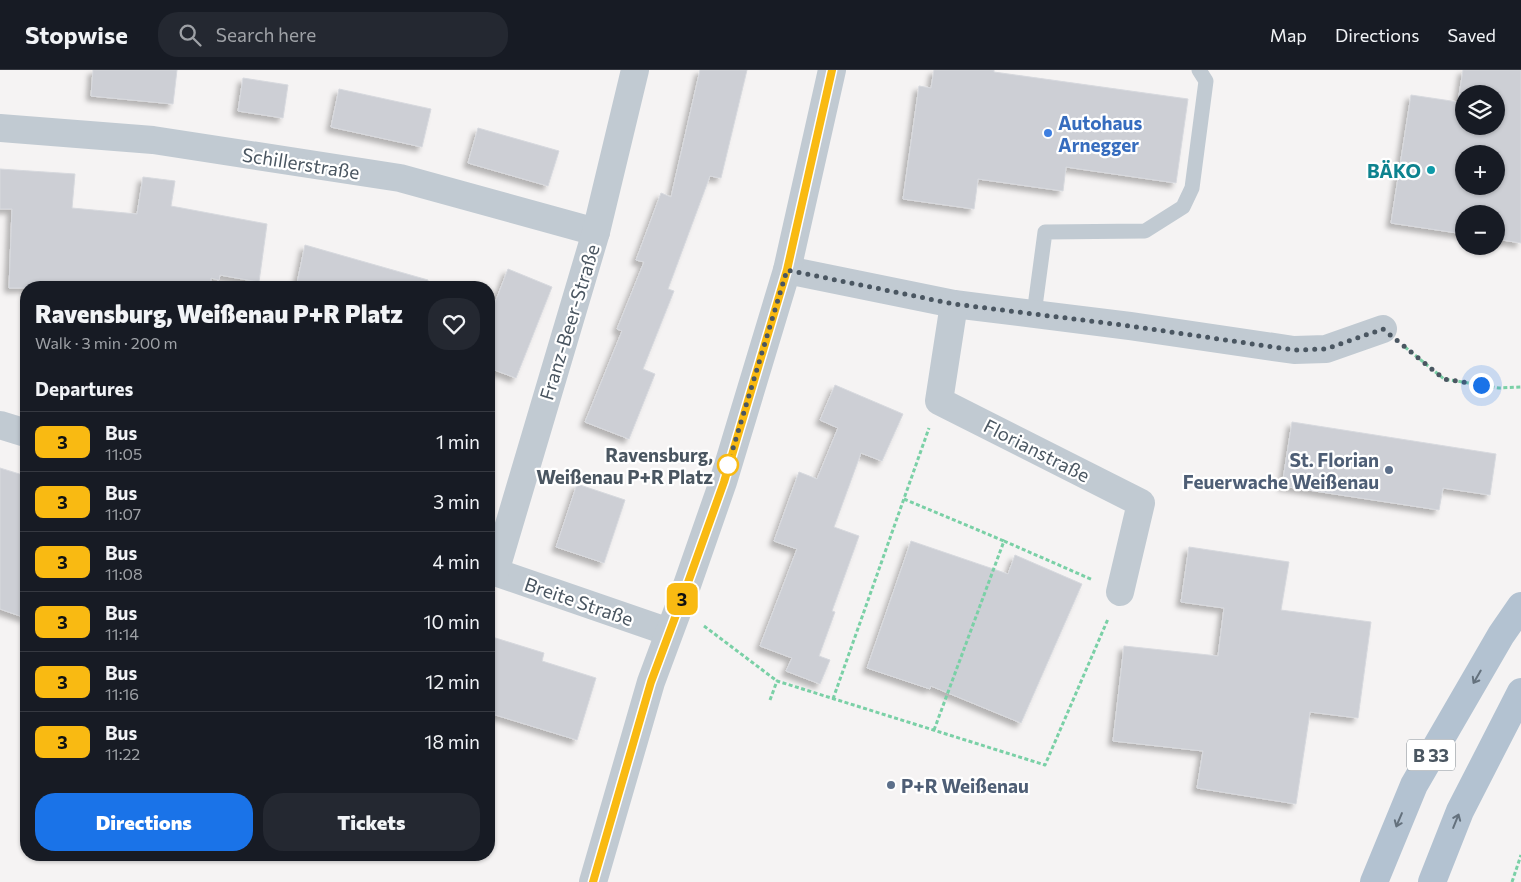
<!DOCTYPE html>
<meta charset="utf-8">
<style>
body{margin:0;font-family:Commissioner,sans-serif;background:#242831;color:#f1f3f6;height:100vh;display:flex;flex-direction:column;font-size:19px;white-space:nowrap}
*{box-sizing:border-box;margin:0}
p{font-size:16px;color:#9ea1a6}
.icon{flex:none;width:28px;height:28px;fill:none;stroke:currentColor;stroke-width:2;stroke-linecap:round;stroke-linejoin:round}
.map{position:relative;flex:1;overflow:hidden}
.side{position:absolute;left:20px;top:211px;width:475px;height:580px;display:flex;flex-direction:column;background:#171b24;border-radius:20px;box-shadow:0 1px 4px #0004}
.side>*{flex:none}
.badge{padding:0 10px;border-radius:8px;font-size:18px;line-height:32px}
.controls{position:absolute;left:1455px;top:15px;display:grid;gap:10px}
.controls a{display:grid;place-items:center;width:50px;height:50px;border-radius:50%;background:#171b24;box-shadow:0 1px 4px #0004;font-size:25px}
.you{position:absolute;width:25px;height:25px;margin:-12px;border:4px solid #fff;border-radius:50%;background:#1a73e8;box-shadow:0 0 0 8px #1a73e833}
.map>.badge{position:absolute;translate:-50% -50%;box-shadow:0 0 0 2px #fff}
h2{padding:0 15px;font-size:19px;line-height:45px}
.round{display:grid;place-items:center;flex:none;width:52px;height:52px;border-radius:20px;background:#242831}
.summary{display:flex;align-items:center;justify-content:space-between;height:85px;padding:0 15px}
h1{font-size:24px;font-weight:800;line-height:38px}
.action{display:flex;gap:10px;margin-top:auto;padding:10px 15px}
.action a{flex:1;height:58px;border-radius:20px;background:#1a73e8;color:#fff;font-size:20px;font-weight:800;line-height:58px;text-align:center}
.action a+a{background:#242831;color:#f1f3f6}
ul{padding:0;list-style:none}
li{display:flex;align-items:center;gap:15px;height:60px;padding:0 15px;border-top:1px solid #363941}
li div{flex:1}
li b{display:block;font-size:19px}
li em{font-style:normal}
li .badge{min-width:55px;font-weight:700;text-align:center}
header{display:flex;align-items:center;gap:30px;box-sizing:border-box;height:70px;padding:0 25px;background:#171b24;border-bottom:1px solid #363941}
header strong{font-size:24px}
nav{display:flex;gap:28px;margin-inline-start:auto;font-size:18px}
.search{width:350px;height:45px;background:#242831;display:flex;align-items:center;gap:12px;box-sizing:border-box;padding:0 18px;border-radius:20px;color:#9ea1a6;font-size:19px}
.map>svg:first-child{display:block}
.building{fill:#cdcfd5;stroke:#d7d9de;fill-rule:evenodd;filter:url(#shadow)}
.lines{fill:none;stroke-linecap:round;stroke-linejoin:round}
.path{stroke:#7ad0a6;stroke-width:3;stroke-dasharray:4 2.5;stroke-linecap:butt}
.lane{stroke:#c1cad2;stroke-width:15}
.street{stroke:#c1cad2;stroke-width:28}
.primary{stroke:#b3c2d1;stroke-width:28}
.oneway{stroke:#64717d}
.line-casing{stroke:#fff;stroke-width:11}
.line{stroke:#f9ba12;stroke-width:8}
.walk{stroke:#4a5661;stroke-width:5;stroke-dasharray:0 9}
.shop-dot{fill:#3f7fe0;stroke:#fff;stroke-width:2}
.culture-dot{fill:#0f9aa8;stroke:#fff;stroke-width:2}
.stop-dot{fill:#fff;stroke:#f9ba12;stroke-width:2.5}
.service-dot{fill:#5c6f8a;stroke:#fff;stroke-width:2}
.labels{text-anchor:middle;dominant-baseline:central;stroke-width:4.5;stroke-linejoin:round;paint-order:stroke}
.shield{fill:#fff;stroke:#808990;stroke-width:1}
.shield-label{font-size:18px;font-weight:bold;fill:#4a5661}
.shop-label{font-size:19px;font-weight:bold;fill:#366cbe;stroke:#fff;text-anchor:start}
.street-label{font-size:19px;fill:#4a5661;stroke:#fff}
.culture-label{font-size:19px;font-weight:bold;fill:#0d838f;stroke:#fff;text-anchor:end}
.stop-label{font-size:19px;font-weight:bold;fill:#4a5661;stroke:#fff;text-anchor:end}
.service-label{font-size:19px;font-weight:bold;fill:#4e5e75;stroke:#fff;text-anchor:end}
</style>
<header>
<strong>Stopwise</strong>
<div class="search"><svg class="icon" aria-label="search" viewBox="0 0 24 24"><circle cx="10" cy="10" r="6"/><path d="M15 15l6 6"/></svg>Search here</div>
<nav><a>Map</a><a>Directions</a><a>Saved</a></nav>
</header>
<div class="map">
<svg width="1521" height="812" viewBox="0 0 1521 812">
<defs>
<filter id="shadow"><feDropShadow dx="-4.5" dy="4.5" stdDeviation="2.5" flood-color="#0004"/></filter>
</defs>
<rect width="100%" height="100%" fill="#f5f3f3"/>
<g class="building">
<polygon points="93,0 177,0 173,34 91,26"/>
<polygon points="700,0 747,0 721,108 710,106 668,219 674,221 643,299 655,304 629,369 585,352 622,261 617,259 644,192 636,190 661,123 671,127"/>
<polygon points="934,0 994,0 994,2 1188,29 1176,113 1066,97 1063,121 978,109 974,139 903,129 919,16 931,18"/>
<path d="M1463 0H1521V173L1496 169V144H1464V164L1391 153 1411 25 1458 32ZM1464 24H1496V56H1464ZM1464 84H1496V116H1464Z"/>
<polygon points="243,8 288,15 283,48 238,41"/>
<polygon points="339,19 431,39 422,77 331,57"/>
<polygon points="478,58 559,81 548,116 468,93"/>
<polygon points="0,99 75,104 72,138 137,144 143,107 175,111 171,136 267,154 259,212 220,205 219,210 211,208 210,218 9,218 12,139 0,139"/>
<polygon points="305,175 428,210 427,218 296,218"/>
<polygon points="508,199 552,217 516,308 489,298 489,248"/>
<polygon points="835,315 903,344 882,391 861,383 834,457 859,466 832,541 835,542 819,586 830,590 820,614 786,601 792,588 760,576 797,479 774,471 799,402 817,409 838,358 820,350"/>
<polygon points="1292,352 1496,384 1490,425 1443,418 1439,440 1282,416"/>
<polygon points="0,398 26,406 26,548 0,539"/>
<polygon points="577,414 625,430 604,493 556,477"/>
<polygon points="911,471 1008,504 1015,485 1082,514 1021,653 931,616 930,619 867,598"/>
<polygon points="1189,477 1289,492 1281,540 1371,552 1358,648 1310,642 1296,734 1197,718 1203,681 1113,671 1124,576 1218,586 1224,538 1181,532"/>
<polygon points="489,566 544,583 542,591 596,608 577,670 489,643"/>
</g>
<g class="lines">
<g class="path">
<polyline points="1405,277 1444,309 1499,318 1521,317"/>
<polyline points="904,429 1004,471"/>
<polyline points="704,556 777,611"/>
<polyline points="833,629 929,358"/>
<polyline points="770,630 777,611 1045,695 1108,549"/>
<polyline points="934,660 1004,471 1093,510"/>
<polyline points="1512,812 1521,785"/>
</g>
<polyline class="lane" points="1034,244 1045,162 1145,161 1183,137 1192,118 1206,11 1199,0"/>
<g class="street">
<polyline points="0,58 153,70 400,108 596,162"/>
<polyline points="787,200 954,234 1130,256 1294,280 1326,279 1383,259"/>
<polyline points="954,234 939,331 1141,433 1120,522"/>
<polyline points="0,355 26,363"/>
<polyline points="489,500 669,562"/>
<polyline points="495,502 596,162 635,0"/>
<polyline points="593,812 651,612 686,518 723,412 787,200 832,0"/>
</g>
<g class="primary">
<polyline points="1374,812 1414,715 1501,565 1521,536"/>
<polyline points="1432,812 1460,741 1521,622"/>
</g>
</g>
<defs><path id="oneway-shaft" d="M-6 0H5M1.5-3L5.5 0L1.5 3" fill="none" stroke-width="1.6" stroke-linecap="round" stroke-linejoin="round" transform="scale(1.25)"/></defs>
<g class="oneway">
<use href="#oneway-shaft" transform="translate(1477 607) rotate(120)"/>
<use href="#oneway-shaft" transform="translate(1399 750) rotate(113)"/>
<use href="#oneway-shaft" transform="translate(1456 751) rotate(-68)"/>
</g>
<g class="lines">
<g class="line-casing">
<polyline id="line" points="593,812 651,612 686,518 724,412 787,200 832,0"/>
</g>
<use href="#line" class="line"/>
<polyline class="walk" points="728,395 787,200 954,234 1130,256 1294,280 1326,279 1383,259 1444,309 1481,315"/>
</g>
<circle class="shop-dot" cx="1048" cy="63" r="5"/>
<circle class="culture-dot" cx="1431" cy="100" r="5"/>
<circle class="stop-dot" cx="728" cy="395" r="10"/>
<g class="service-dot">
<circle cx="1389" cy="400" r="5"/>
<circle cx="891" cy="715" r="5"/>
</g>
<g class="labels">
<rect class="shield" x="1407" y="669.5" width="48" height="31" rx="4"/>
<g class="shield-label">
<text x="1431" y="685">B 33</text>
</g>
<g class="shop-label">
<text x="1058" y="52">Autohaus<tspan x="1058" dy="22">Arnegger</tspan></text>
</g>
<g class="street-label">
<text transform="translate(301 93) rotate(9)">Schillerstraße</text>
<text transform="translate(569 252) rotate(-73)">Franz-Beer-Straße</text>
<text transform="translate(1037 380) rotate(27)">Florianstraße</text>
<text transform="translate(579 531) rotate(19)">Breite Straße</text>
</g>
<g class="culture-label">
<text x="1421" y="100">BÄKO</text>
</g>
<g class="stop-label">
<text x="713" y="384">Ravensburg,<tspan x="713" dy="22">Weißenau P+R Platz</tspan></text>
</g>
<g class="service-label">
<text x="1379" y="389">St. Florian<tspan x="1379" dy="22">Feuerwache Weißenau</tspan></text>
<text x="901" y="715" text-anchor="start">P+R Weißenau</text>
</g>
</g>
</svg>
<div class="controls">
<a><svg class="icon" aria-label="layers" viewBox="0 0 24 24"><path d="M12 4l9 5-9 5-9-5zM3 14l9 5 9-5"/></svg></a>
<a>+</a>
<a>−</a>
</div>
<div class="you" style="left:1481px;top:315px"></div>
<b class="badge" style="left:682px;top:529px;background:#f9ba12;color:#111">3</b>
<section class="side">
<div class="summary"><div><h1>Ravensburg, Weißenau P+R Platz</h1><p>Walk · 3 min · 200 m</p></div><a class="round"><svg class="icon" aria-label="heart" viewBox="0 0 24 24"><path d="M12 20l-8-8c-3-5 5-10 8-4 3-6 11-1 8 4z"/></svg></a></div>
<h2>Departures</h2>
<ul>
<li><span class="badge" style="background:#f9ba12;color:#111">3</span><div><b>Bus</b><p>11:05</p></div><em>1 min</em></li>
<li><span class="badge" style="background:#f9ba12;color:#111">3</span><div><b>Bus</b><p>11:07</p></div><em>3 min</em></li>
<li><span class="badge" style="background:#f9ba12;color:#111">3</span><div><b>Bus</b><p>11:08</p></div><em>4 min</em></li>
<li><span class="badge" style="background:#f9ba12;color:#111">3</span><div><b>Bus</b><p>11:14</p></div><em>10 min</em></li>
<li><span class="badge" style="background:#f9ba12;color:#111">3</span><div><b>Bus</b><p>11:16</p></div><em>12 min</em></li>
<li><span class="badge" style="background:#f9ba12;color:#111">3</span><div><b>Bus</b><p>11:22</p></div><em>18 min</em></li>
</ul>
<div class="action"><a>Directions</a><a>Tickets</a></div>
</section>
</div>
